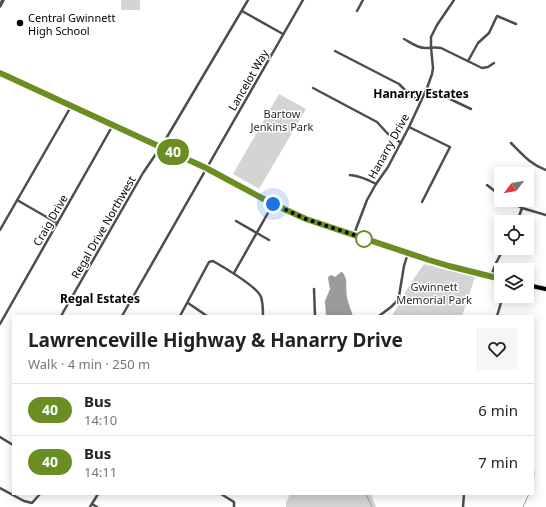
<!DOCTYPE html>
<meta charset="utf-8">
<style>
body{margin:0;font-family:"Noto Sans",sans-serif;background:#f6f6f6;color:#222;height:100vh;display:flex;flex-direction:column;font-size:15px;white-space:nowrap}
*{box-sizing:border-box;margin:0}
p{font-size:13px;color:#767676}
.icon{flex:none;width:22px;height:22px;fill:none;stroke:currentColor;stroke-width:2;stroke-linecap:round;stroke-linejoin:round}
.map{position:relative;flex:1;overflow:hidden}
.details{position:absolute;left:12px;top:315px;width:522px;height:180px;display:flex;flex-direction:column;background:#fff;border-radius:0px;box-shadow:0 2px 10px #0003}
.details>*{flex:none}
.badge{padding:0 8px;border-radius:13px;font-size:14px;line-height:26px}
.needle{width:26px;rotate:239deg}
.buttons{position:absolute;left:494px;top:167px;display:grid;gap:8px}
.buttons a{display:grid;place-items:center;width:40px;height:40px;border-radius:0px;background:#fff;box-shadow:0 2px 10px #0003;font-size:20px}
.you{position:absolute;width:20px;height:20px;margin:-10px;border:3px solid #fff;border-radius:50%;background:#1a73e8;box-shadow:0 0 0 6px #1a73e833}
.map>.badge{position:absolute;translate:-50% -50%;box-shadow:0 0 0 2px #fff}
.round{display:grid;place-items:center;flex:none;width:42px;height:42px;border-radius:0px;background:#f6f6f6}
.summary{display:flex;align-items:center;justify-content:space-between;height:68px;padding:0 16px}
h1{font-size:19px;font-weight:700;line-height:30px}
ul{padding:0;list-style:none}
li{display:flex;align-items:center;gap:12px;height:52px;padding:0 16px;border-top:1px solid #e0e0e0}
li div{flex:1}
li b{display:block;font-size:15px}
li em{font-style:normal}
li .badge{min-width:44px;font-weight:700;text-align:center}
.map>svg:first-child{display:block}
.green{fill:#d4d4d4}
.water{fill:#9b9b9b}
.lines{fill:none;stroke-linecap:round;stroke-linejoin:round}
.stream{stroke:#9b9b9b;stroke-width:1}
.primary-casing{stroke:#dbdbdb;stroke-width:6}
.minor{stroke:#4d4d4d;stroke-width:2.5}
.tertiary{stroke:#4d4d4d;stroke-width:3.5}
.primary{stroke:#000;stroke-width:4}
.line-casing{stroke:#fff;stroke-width:9}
.line{stroke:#6b8e23;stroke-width:6}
.walk{stroke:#000;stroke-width:4;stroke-dasharray:0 7.2}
.poi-dot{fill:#000;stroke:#fff;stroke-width:1.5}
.stop-dot{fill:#fff;stroke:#6b8e23;stroke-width:2}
.labels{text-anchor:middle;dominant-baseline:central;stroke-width:3;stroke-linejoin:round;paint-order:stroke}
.poi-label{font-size:11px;fill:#000;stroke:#fff;text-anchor:start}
.street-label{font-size:11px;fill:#000;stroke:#fff}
.park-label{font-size:11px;fill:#2b2b2b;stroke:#fff}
.neighbourhood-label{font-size:12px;font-weight:bold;fill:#000;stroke:#fff}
</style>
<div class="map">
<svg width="546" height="507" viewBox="0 0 546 507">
<rect width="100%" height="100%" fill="#fff"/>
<g class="green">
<rect x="121" y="0" width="19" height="10"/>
<polygon points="279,94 306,109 259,189 233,174"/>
<polygon points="424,264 475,277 462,316 392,316 410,284"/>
<polygon points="290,494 371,494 376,507 286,507 286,503"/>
</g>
<path class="water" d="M341 272H342C349 279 345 287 347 297 348 303 351 310 353 316H326L325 301 330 289 328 278 329 276 332 275 335 277Z"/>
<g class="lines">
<g class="stream">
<polyline points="533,464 534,474 533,483"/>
<polyline points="366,494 372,507"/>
<polyline points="523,507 529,494"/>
</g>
<g class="primary-casing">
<g id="primary">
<polyline points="0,73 207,168 273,204 307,219 429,260 501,279"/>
<polyline points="527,285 546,289"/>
</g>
</g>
<g class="minor">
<polyline points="242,11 283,34"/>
<polyline points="357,11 363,0"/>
<path d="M404 39C410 42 417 48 425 48 431 48 435 47 441 48L482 68 488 67 494 63"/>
<polyline points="335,51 399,84 412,97 421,101"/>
<polyline points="468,61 478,43 489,33 497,16 516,24"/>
<polyline points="313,88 377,122 388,134 401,143"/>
<polyline points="427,88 471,109"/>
<polyline points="409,127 450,147 422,202"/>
<path d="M511 143C523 155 530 164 546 170"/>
<path d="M350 175C360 176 367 179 376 184"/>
<polyline points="487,185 501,196"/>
<polyline points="17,200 57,223"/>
<polyline points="507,200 522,208 546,215"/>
<polyline points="236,221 269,240"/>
<polyline points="517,222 522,208"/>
<polyline points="0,230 69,110 71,105"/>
<polyline points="354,234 367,200 376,184 388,167 409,127 427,88 432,74 433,68 431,47 431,37 437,25 454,0"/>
<polyline points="234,273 273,204"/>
<polyline points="491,276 496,263 504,248"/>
<polyline points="314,289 315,316"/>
<polyline points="188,303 207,316"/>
<polyline points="61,316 143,173 164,142 248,0"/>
<polyline points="122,316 303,0"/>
<path d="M180 316 209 262 213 261C223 267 257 286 261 297 263 303 263 310 263 316"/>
<polyline points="379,316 391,307 396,302 399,296 404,266 408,253"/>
<polyline points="497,316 503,296"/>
<polyline points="0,324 113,125"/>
<polyline points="0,437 13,445"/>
<polyline points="0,488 24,501 32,503 40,494"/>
<polyline points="221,494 234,502 234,507"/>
<polyline points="92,504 97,507"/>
<polyline points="90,507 98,494"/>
<polyline points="463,507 464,494"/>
</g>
<polyline class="tertiary" points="0,6 3,0"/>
<use href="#primary" class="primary"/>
</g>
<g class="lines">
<g class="line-casing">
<polyline id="line" points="0,73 206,168 273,204 306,219 429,260 449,266 501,279"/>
</g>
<use href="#line" class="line"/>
<polyline class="walk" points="273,204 306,219 354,235 364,239"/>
</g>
<circle class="poi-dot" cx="20" cy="23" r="4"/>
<circle class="stop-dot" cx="364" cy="239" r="8"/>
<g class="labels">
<g class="poi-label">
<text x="28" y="17">Central Gwinnett<tspan x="28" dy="13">High School</tspan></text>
</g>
<g class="street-label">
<text transform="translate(248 80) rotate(-60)">Lancelot Way</text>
<text transform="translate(388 146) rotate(-61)">Hanarry Drive</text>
<text transform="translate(50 220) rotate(-60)">Craig Drive</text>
<text transform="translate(103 227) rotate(-60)">Regal Drive Northwest</text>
</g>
<g class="park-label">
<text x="282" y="113">Bartow<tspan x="282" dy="13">Jenkins Park</tspan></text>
<text x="434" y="286">Gwinnett<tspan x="434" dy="13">Memorial Park</tspan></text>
</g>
<g class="neighbourhood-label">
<text x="421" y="93">Hanarry Estates</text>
<text x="100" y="298">Regal Estates</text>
</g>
</g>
</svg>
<div class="buttons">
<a><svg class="needle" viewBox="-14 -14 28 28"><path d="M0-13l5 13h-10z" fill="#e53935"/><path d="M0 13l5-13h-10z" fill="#767676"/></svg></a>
<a><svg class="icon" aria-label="locate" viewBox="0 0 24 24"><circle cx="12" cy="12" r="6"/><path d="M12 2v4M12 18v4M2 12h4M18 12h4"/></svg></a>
<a><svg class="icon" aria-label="layers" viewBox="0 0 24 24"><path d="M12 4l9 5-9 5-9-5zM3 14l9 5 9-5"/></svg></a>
</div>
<div class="you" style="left:273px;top:204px"></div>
<b class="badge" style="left:173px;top:152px;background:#6b8e23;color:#fff">40</b>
<section class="details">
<div class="summary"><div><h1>Lawrenceville Highway &amp; Hanarry Drive</h1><p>Walk · 4 min · 250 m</p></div><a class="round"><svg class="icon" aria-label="heart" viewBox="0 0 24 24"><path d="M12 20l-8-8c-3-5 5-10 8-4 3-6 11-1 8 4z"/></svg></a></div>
<ul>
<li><span class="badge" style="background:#6b8e23;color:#fff">40</span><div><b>Bus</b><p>14:10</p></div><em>6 min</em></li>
<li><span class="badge" style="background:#6b8e23;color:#fff">40</span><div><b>Bus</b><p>14:11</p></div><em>7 min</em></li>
</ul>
</section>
</div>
